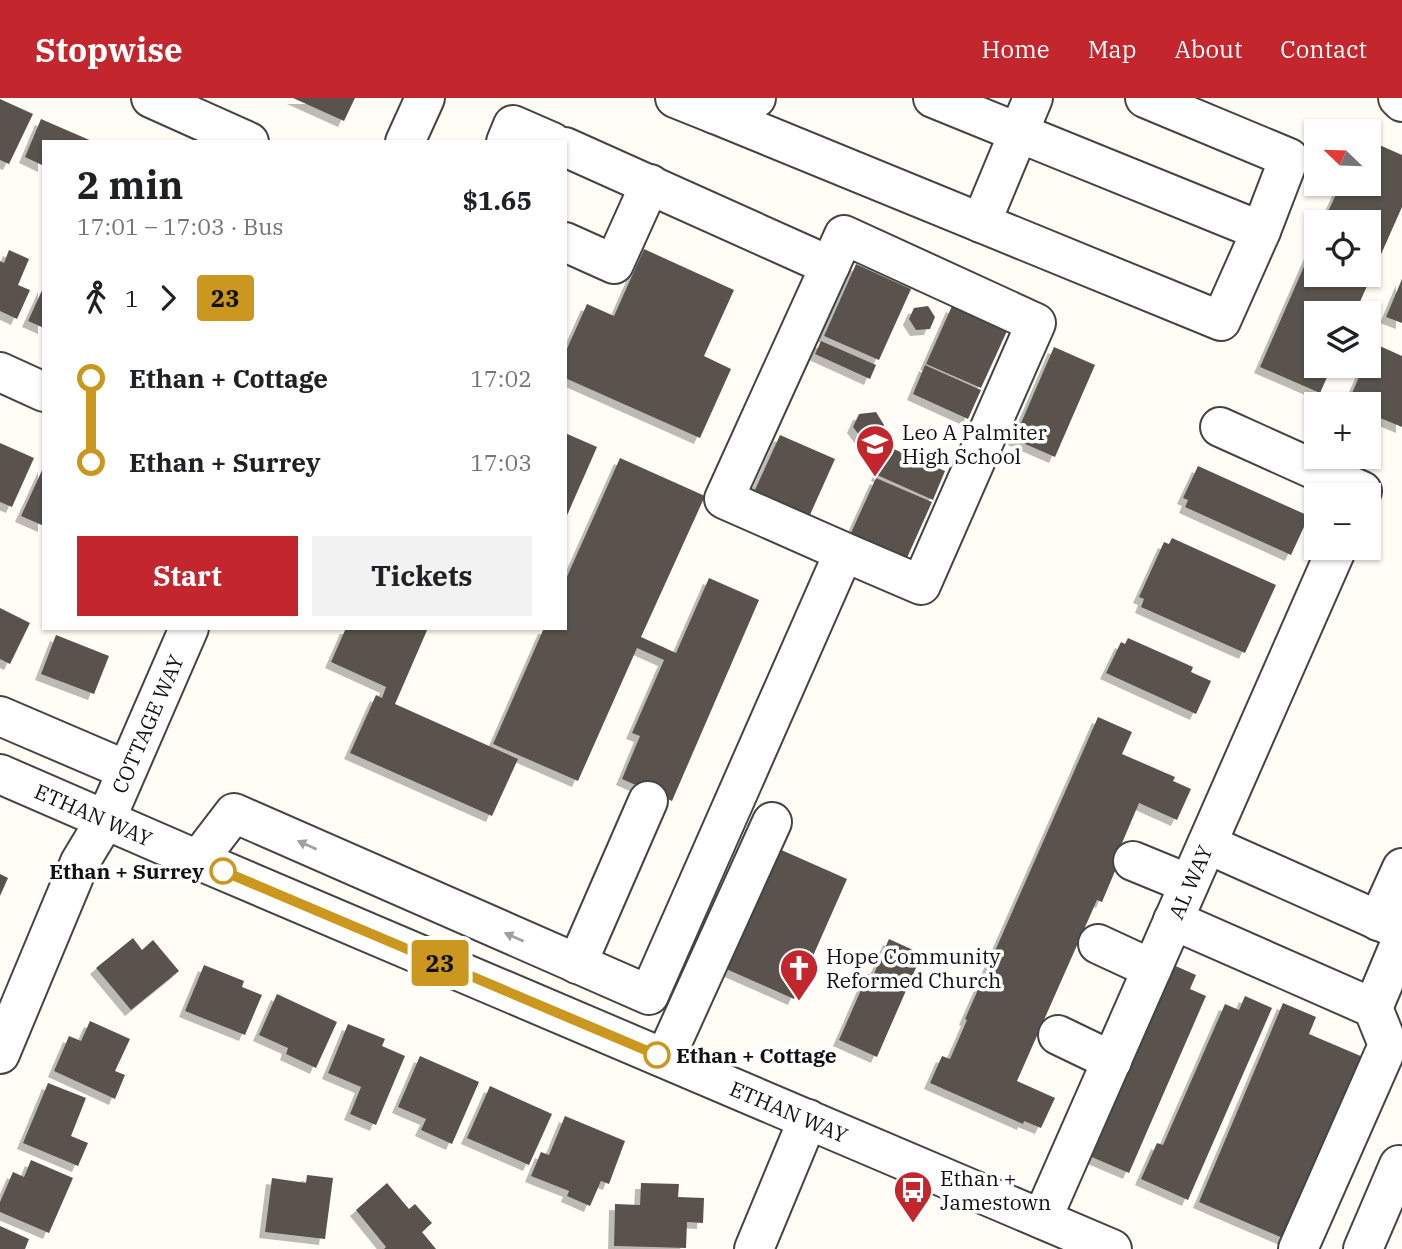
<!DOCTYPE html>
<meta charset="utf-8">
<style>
body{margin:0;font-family:"IBM Plex Serif",serif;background:#f2f2f2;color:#202124;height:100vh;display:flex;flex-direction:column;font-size:26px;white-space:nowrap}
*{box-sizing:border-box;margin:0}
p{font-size:23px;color:#757577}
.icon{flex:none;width:38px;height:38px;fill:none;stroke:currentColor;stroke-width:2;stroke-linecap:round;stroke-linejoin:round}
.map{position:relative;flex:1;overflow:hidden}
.sheet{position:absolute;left:42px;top:42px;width:525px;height:490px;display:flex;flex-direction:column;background:#fff;border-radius:0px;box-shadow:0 2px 5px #0004}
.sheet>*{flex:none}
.badge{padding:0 14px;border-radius:5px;font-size:24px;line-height:46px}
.needle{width:46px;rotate:293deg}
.fabs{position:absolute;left:1304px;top:21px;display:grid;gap:14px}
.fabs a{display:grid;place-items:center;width:77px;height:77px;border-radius:0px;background:#fff;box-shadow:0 2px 5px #0004;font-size:35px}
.map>.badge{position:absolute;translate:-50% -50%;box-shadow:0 0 0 4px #fff}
.legs{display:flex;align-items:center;gap:10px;height:77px;padding:0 35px;font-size:23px}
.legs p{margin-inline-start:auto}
.head{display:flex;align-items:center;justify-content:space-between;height:119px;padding:0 35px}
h1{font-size:38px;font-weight:800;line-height:52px}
.action{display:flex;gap:14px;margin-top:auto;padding:14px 35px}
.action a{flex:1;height:80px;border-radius:0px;background:#c4262e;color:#fff;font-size:28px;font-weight:800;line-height:80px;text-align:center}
.action a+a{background:#f2f2f2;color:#202124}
ul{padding:0 35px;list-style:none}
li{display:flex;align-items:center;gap:24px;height:84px;font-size:26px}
li i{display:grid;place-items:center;width:10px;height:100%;margin:0 9px;background:currentColor}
li i::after{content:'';width:18px;height:18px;margin:-9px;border:5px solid;border-radius:50%;background:#fff}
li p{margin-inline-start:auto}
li:first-child i{background:linear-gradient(#0000 50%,currentColor 0)}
li:last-child i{background:linear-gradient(currentColor 50%,#0000 0)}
header{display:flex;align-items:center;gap:42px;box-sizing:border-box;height:98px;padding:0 35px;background:#c4262e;color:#fff}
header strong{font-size:33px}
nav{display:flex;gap:38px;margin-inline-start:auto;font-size:24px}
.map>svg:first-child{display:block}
.building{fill:#5a524d;filter:url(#shadow)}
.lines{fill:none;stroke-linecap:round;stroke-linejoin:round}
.minor-casing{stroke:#444;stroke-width:42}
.minor{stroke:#fff;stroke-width:38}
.oneway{fill:#a0a0a0}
.line-1-casing{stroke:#fff;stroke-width:16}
.line-1{stroke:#cb971e;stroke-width:10}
.stop-1-dot{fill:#fff;stroke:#cb971e;stroke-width:3.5}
.labels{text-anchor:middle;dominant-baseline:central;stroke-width:7;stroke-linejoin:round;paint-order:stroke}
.poi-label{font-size:21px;fill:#111;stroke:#fff;text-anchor:start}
.street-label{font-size:21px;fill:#111;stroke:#fff}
.stop-label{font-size:21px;font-weight:bold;fill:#111;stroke:#fff;text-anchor:end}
</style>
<header>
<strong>Stopwise</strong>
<nav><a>Home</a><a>Map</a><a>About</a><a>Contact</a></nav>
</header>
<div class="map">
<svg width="1402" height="1151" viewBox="0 0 1402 1151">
<defs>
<filter id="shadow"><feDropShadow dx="-6" dy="6" stdDeviation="0" flood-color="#0004"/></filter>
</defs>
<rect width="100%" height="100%" fill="#fffdf5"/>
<g class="building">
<polygon points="293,0 355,0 344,23"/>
<polygon points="0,1 33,16 9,66 0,62"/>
<polygon points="41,21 94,44 44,44 44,68 25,59"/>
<polygon points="1368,42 1402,57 1402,109 1355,215 1316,215 1316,268 1332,268 1320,295 1260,269 1316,141 1316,177 1368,177 1368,124 1323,124 1341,86 1368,86"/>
<polygon points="644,151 734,192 704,258 731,271 700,340 565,280 565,255 587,206 614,218"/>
<polygon points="9,152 29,161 18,187 30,192 17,221 0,213 0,163 4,165"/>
<polygon points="856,166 911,191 879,262 824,238"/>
<polygon points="1402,181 1402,225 1386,219"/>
<polygon points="44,188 44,230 28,223"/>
<polygon points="928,208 935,219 930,231 916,232 909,221 914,210"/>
<polygon points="952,208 1007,233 981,290 926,266"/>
<polygon points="821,243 876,267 870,281 815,256"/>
<polygon points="1373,245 1402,258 1402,329 1368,315 1368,306 1347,306 1364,268 1368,268 1368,256"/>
<polygon points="1054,249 1095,267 1055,359 1014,341"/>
<polygon points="925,267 981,292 968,321 913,296"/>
<polygon points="876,314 884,327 878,340 862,341 853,329 859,316"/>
<polygon points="565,335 597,349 565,422"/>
<polygon points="780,337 835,361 809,419 754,394"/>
<polygon points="0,345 34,360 12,409 0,404"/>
<polygon points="889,349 945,373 933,402 877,377"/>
<polygon points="620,360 705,398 641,539 676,555 709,480 759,502 672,703 622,681 640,638 632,635 664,562 637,550 578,683 493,646 544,530 565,530 565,483"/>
<polygon points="44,368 44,428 21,418"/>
<polygon points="1198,368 1309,418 1291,457 1185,409 1188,402 1183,400"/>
<polygon points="876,380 932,404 906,462 850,437"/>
<polygon points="1172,440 1276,487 1245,555 1141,509 1144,501 1139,499 1164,444 1169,446"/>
<polygon points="0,510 30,525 10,566 0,561"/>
<polygon points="346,530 428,530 395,606 518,661 492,718 350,655 376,597 382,600 386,589 331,564"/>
<polygon points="56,537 109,558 94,596 41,576"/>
<polygon points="1128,540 1193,569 1191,574 1211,583 1196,616 1106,575 1121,544 1125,546"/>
<polygon points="1098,619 1132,634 1122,656 1175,679 1173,683 1191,691 1177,722 1139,705 1114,764 1118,766 1102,804 1097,802 1017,983 1055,1000 1041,1030 1024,1023 1023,1026 930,985 942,958 950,961 967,922 965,921"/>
<polygon points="770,747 847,781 794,901 717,867"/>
<polygon points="0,776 8,780 0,798"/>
<polygon points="133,840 142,852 153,842 179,873 131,912 96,870"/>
<polygon points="889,841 922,856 877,959 839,942 868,876 873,878"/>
<polygon points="1171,866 1196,877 1190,891 1206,898 1129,1075 1087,1057"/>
<polygon points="204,867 244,883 242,889 262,897 245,937 185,913"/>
<polygon points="277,896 337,924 316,970 286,956 288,950 259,937"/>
<polygon points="1245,898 1272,910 1188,1102 1141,1081 1157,1045 1163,1047 1225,906 1239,912"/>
<polygon points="1283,905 1316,919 1309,936 1370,962 1292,1144 1199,1104"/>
<polygon points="90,923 130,941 115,973 125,977 115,1001 54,973 69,938 81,943"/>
<polygon points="348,926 385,941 382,948 405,958 376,1027 350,1016 361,989 328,975"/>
<polygon points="420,958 479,984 452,1046 421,1032 426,1021 398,1009"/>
<polygon points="48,985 86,1000 71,1038 88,1045 78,1068 23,1045"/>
<polygon points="490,988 552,1016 529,1067 467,1040"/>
<polygon points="565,1018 625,1043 609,1086 601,1083 590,1108 567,1098 569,1093 531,1078 541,1054 549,1057"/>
<polygon points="31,1062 73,1080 49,1135 0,1114 0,1104 13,1074 24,1079"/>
<polygon points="307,1077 333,1080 325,1141 265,1134 272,1080 306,1085"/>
<polygon points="387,1085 409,1111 415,1106 432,1125 422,1134 436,1151 384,1151 386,1149 356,1112"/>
<polygon points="641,1085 679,1086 678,1099 704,1100 703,1125 687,1124 686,1150 614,1148 615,1106 640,1107"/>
<polygon points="0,1128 29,1141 25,1151 0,1151"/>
</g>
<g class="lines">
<g class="minor-casing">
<g id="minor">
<polyline points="151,0 249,44"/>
<polyline points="675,0 715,16"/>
<polyline points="756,0 715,16 1221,223 1261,133 933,0"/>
<polyline points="1145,0 1289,60 1261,133"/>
<polyline points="1398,0 1402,4"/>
<polyline points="405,44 425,0"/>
<polyline points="506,44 513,27 552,44"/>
<polyline points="565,49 830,168"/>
<polyline points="981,125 1033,0"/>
<polyline points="565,144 614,166 650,86"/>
<polyline points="0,274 44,294"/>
<polyline points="1220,329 1362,393"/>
<polyline points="0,618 126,672"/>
<path id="s1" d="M0 676 198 762 1112 1151"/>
<polyline points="1207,746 1402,833"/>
<polyline points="198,762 234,715 649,897 844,454 921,487 1036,225 844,137 724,401 844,454"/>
<polyline points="1133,763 1189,786"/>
<polyline points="1173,822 1373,910 1388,947 1298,1151"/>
<polyline points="1378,823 1402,770"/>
<polyline points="1098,846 1152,871"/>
<polyline points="577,866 648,703"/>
<polyline points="1373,910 1402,841"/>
<polyline points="1058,937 1112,963"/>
<path id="s2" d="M0 956 80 764 106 721 189 530"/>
<polyline points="665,960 772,724"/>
<path id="s3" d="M1042 1121 1337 450"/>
<polyline points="754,1151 808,1021"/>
<polyline points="1363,1151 1399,1067"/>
</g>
</g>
<use href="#minor" class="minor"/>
</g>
<defs><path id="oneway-solid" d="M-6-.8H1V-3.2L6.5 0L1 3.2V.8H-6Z" transform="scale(1.75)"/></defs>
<g class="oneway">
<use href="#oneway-solid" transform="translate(307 747) rotate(-156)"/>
<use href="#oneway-solid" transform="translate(514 839) rotate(-156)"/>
</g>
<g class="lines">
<g class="line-1-casing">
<polyline id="line-1" points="223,773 657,957"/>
</g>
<use href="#line-1" class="line-1"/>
</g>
<defs>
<g id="school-pin" transform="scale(2.0125)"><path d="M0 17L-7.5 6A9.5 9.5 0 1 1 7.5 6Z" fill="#c4262e" stroke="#fff"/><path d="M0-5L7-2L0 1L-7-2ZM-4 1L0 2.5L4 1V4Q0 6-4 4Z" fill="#fff"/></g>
<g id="church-pin" transform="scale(2.0125)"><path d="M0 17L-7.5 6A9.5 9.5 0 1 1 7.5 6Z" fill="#c4262e" stroke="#fff"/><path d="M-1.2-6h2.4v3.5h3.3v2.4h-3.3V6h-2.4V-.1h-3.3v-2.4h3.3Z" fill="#fff"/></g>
<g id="bus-pin" transform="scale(2.0125)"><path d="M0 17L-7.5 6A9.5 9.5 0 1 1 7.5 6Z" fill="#c4262e" stroke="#fff"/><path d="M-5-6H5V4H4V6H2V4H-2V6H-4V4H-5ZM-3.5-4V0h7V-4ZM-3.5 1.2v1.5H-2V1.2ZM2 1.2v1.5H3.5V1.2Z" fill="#fff"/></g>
</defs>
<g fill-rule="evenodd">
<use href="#school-pin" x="875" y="346"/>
<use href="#church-pin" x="799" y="870"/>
<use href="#bus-pin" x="913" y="1092"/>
</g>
<g class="stop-1-dot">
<circle cx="223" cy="773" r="12"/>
<circle cx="657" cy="957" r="12"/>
</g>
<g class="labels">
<g class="poi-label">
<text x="902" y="334">Leo A Palmiter<tspan x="902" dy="24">High School</tspan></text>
<text x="826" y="858">Hope Community<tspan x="826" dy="24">Reformed Church</tspan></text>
<text x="940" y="1080">Ethan +<tspan x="940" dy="24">Jamestown</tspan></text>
</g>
<g class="street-label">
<text stroke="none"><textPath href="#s2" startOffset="362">COTTAGE WAY</textPath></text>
<text stroke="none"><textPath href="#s1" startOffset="102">ETHAN WAY</textPath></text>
<text stroke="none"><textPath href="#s3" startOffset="368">AL WAY</textPath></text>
<text stroke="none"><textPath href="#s1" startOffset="858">ETHAN WAY</textPath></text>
</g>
<g class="stop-label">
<text x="204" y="773">Ethan + Surrey</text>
<text x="676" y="957" text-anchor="start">Ethan + Cottage</text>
</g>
</g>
</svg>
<div class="fabs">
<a><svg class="needle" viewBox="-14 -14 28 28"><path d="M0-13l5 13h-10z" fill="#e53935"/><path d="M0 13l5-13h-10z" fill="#757577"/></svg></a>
<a><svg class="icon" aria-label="locate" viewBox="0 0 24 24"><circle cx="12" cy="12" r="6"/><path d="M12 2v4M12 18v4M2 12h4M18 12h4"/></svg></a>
<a><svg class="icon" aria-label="layers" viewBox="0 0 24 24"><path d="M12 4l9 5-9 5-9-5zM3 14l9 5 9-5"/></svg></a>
<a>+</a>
<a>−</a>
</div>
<b class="badge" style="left:440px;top:865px;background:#cb971e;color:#111">23</b>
<section class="sheet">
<div class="head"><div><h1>2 min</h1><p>17:01 – 17:03 · Bus</p></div><b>$1.65</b></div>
<div class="legs"><svg class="icon" aria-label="walk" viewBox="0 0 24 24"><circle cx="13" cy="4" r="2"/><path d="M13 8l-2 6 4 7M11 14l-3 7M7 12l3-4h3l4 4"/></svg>1<svg class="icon" aria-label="forward" viewBox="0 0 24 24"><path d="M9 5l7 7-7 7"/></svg><b class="badge" style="background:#cb971e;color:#111">23</b></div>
<ul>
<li><i style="color:#cb971e"></i><b>Ethan + Cottage</b><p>17:02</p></li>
<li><i style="color:#cb971e"></i><b>Ethan + Surrey</b><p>17:03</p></li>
</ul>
<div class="action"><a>Start</a><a>Tickets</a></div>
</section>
</div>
